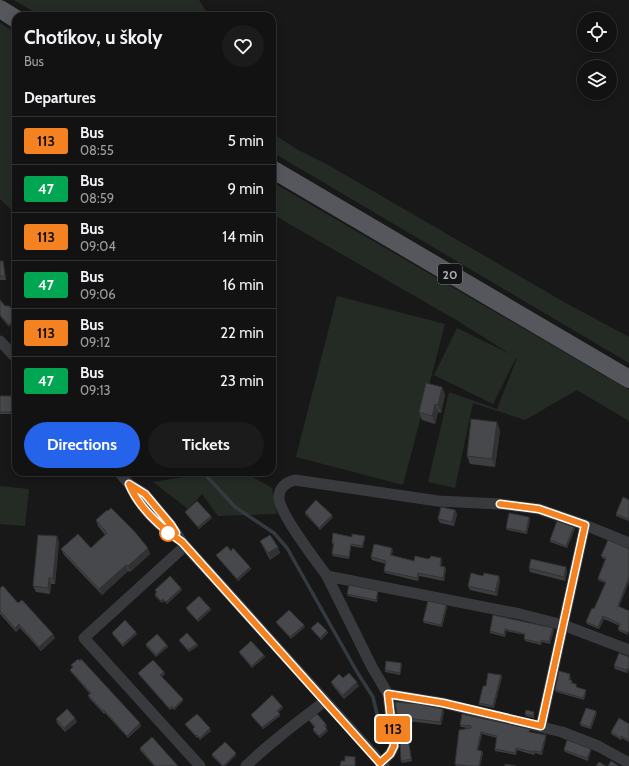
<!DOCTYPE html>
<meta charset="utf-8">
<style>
body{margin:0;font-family:Cabin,sans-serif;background:#1b1b1c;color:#f1f3f6;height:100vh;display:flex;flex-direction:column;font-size:15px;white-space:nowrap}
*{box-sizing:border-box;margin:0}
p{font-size:13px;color:#9c9ea0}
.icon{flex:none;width:22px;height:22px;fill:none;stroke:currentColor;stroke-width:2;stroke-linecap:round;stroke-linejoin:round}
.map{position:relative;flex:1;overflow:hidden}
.side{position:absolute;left:12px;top:12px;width:264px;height:464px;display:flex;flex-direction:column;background:#121213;border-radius:12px;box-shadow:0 2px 10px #0003,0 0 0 1px #313233}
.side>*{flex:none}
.badge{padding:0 8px;border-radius:3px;font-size:14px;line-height:26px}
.tools{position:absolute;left:577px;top:12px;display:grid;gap:8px}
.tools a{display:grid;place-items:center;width:40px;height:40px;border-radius:50%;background:#121213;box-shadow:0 2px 10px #0003,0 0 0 1px #313233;font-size:20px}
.map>.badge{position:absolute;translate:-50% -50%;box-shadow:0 0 0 2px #fff}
h2{padding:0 12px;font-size:15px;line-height:36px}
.round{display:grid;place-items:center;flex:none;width:42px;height:42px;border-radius:21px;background:#1b1b1c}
.head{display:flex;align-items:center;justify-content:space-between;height:68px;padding:0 12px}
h1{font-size:19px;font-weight:700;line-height:30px}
.primary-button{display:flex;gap:8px;margin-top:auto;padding:8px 12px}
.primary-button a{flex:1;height:46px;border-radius:24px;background:#2563eb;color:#fff;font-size:16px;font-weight:700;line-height:46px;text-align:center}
.primary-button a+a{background:#1b1b1c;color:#f1f3f6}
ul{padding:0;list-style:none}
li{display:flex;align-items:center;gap:12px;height:48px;padding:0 12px;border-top:1px solid #313233}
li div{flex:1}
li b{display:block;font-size:15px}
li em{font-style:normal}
li .badge{min-width:44px;font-weight:700;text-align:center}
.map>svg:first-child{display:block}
.green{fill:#242b25}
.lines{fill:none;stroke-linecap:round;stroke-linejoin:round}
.stream{stroke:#333b41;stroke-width:3.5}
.street{stroke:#393a3e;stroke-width:11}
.primary{stroke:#55575c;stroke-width:18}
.wall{fill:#3d3e40}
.shaded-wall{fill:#323234}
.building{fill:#47484b;stroke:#323234}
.line-casing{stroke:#fff;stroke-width:9}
.line{stroke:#f58220;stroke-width:6}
.stop-dot{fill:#fff;stroke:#f58220;stroke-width:2}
.labels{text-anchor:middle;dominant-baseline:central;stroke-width:3;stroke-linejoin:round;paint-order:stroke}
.shield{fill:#131314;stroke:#7d8186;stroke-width:1}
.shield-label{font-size:12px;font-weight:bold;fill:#abb0b7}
</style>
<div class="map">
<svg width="629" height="766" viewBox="0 0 629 766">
<rect width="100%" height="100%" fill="#181819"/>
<g class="green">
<polygon points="14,0 199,0 209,16 41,16"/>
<polygon points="0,23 16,33 16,214 0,199"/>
<polygon points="272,131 276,133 278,137 298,150 330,166 564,302 629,337 629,363 272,152"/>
<polygon points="272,182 629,390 629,421 577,390 525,420 473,403 455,488 428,482 449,392 497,409 517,358 516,358 493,404 434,375 457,328 510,354 458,321 272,214"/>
<polygon points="337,296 445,324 403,485 296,457"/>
<polygon points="180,472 244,472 272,488 277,514 218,516 202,494 188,509 153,482 184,477"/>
<polygon points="0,486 29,489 25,526 0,524"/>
</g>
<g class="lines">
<polyline class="stream" points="203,472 235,507 274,533 287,548 357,672 373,697 377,714 377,730"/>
<g class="street">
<polyline points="0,341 16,358"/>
<polyline points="119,472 129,484 145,494 171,525 182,542 384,766"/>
<path d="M129 484C139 506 158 526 178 539"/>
<polyline points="185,546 84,638 200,766"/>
<path d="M327 576C317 562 277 511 279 496 280 486 287 482 295 480L438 501 500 504 539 509 585 525"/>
<polyline points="388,694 443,703 562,732 598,746 629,763"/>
<polyline points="541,726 585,525 629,543"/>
<path d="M380 763C386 758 392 754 394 746L388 694 372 667 327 576 520 614 563 625 629 650"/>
<path d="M246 766C270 742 298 722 325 701"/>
</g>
<g class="primary">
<polyline points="0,9 16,19"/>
<polyline points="272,169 629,379"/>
</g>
</g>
<g class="wall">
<polygon points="0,261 4,265 6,280 0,280"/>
<polygon points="0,300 5,306 9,327 0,316"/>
<polygon points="442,387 445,395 441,413 438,412 435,424 422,420 419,412"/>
<polygon points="0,396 16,398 16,414 0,414"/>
<polygon points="500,430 495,467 470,464 467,456"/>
<polygon points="629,500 629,521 616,516 616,514"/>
<polygon points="455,510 457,514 454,526 440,523 438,519"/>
<polygon points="185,512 212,518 199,529 186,514"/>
<polygon points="305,512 333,517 320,530 305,514"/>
<polygon points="529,517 530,519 527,534 507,530 506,528"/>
<polygon points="96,520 150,554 130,572 128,571 102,595 64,555 61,549 91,548 105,535 98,526"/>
<polygon points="574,527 575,529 567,548 550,542 550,540"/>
<polygon points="352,537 365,538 363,548 351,546 349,559 333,556 332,554 333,545 332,544 332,542"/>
<polygon points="260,541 278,547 280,553 270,560 263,547"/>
<polygon points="59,542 55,584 51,584 50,594 36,592 33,586"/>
<polygon points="629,549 629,582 619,607 628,635 619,631 618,629 620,626 604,619 599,629 587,624 586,622 594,609 605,583 598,580 598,578 606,560 602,558 601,556"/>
<polygon points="231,551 250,567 251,569 238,581 217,557 216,555"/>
<polygon points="393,551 391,555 414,561 428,559 442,561 441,566 445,567 446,569 444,581 419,576 418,581 385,573 384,571 386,564 372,560 371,557"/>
<polygon points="566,567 567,572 565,581 530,572 529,568"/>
<polygon points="483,576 500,580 497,596 470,590 468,586"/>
<polygon points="0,588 18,603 53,634 55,638 41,651 20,628 16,632 0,614"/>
<polygon points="181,588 182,590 167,604 164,601 162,603 155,596 155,594 156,593 155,590"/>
<polygon points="378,591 378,593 377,602 348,596 347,594"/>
<polygon points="446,605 447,607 442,627 424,623 423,621"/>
<polygon points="186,608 210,608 211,610 198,622 187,610"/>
<polygon points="493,615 553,628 554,630 550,644 542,642 541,645 525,641 524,639 525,635 506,631 505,637 490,633 490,631"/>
<polygon points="276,622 305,627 291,639 277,624"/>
<polygon points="311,628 327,631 328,633 321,640 312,630"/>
<polygon points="112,633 137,634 123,647 113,635"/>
<polygon points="179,640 197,644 198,646 189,652 180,642"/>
<polygon points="146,644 167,645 168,647 156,657 146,646"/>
<polygon points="239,652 264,655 265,657 252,668 240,654"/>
<polygon points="629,657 629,670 627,673 615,669 614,666"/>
<polygon points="71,665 141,726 128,738 105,713 104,714 89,698 88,695 90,694 71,672 70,670 72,668"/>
<polygon points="402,665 400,675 385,672 385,670"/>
<polygon points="164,672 165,674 162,677 183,699 183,701 174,710 172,708 170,710 139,675 138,673"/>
<polygon points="501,675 502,677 494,708 479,705 479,703 486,686"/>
<polygon points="571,676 570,680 573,682 572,683 577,686 577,687 586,692 584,700 556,692 555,690"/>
<polygon points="343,678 359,686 344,699 333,686 331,682"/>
<polygon points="282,706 283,708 278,712 280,716 263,729 252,717 251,715"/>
<polygon points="444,712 441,725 407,721 406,718 398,717 397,714"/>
<polygon points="534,712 534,718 526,716 525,714"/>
<polygon points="597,713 591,729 581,726 580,724"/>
<polygon points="56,719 77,722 65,732 57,723"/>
<polygon points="309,720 326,724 327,726 325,727 328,731 320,738 313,731 313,729 314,727 310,722"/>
<polygon points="185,724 211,731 200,740 198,737 197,738 186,726"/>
<polygon points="629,724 629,742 622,738 621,740 611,734 611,732"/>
<polygon points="460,725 531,732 546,738 542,755 535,753 534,755 517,750 516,755 495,751 495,749 497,738 482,734 478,750 483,753 480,766 456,766 455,764 468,728 461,727"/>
<polygon points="408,737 412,761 402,763 401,761"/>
<polygon points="140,748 178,766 154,766 140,750"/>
<polygon points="564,750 591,751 588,761 565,752"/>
<polygon points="236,753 236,755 225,766 222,766 212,756 212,754"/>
</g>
<g class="shaded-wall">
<polygon points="16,317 16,319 9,327 9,325"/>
<polygon points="442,387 445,395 441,413 438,405"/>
<polygon points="15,396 16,398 16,414 15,412"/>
<polygon points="435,404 438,412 435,424 432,416"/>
<polygon points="497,422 500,430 495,467 492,459"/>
<polygon points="147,472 150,472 146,475 145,473"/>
<polygon points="455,510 457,514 454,526 452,522"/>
<polygon points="332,515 333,517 320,530 319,528"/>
<polygon points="211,516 212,518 199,529 198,527"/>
<polygon points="529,517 530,519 527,534 526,532"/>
<polygon points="574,527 575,529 567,548 566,546"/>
<polygon points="57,536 59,542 55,584 53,578"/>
<polygon points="365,536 365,538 363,548 362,546"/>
<polygon points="278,547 280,553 270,560 268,553"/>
<polygon points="148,548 150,554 130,572 128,566"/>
<polygon points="392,548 393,551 391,558 390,555"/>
<polygon points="441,558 442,561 441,568 440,566"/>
<polygon points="126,565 128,571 102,595 99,589"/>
<polygon points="250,567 251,569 238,581 237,579"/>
<polygon points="445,567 446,569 444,581 443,578"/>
<polygon points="566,567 567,572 565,581 564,577"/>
<polygon points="418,573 419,576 418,581 417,578"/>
<polygon points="499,576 500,580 497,596 495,592"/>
<polygon points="629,577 629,582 618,608 618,606"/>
<polygon points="49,578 51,584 50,594 48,588"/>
<polygon points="181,588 182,590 167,604 166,602"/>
<polygon points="378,591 378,593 377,602 376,600"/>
<polygon points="163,599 164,601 162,603 161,601"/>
<polygon points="446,605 447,607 442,627 441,625"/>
<polygon points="210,608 211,610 198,622 197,620"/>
<polygon points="603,616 604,619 599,629 598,627"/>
<polygon points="19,624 20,628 16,632 15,628"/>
<polygon points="304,625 305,627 291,639 290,637"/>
<polygon points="553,628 554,630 550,644 549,642"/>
<polygon points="505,629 506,631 505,637 504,635"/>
<polygon points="327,631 328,633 321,640 320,638"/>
<polygon points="136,632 137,634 123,647 122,645"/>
<polygon points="53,634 55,638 41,651 39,647"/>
<polygon points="197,644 198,646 189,652 188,650"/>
<polygon points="167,645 168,647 156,657 156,655"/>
<polygon points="264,655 265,657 252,668 252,666"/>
<polygon points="401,663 402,665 400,675 400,673"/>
<polygon points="628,668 629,670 627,673 626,670"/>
<polygon points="164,672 165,674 161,677 160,675"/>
<polygon points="501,675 502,677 494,708 493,706"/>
<polygon points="357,682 359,686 344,699 343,695"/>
<polygon points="586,690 586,692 584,700 583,698"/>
<polygon points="183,699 183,701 174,710 174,708"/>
<polygon points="282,706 283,708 278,713 277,711"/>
<polygon points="443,709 444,712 441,725 440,722"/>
<polygon points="596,711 597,713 591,729 590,727"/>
<polygon points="280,714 280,716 263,729 262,727"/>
<polygon points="75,718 77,722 65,732 64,728"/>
<polygon points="140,723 141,726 128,738 127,736"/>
<polygon points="210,728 211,731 200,740 200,738"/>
<polygon points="327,729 328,731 320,738 319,736"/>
<polygon points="481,732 482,734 478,752 477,750"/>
<polygon points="546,735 546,738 542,755 541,752"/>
<polygon points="591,749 591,751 588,761 587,758"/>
<polygon points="482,751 483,753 480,766 479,766"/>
<polygon points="236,753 236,755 225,766 223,766"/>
</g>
<g class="building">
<polygon points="0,261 3,261 5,276 0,276"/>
<polygon points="0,300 5,306 9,306 16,313 16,317 9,325 0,315"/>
<polygon points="426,383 442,387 438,405 435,404 432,416 419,412"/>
<rect x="0" y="396" width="15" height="16"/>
<polygon points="471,419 497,422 492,459 467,456"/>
<polygon points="623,497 629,500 629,519 616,514"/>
<polygon points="316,500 332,515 319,528 305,512"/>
<polygon points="197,501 211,516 198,527 185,512"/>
<polygon points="441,507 455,510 452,522 438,519"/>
<polygon points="111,508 134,531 148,548 128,566 126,565 99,589 61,549 78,534 91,548 107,533 96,520 107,510 108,511"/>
<polygon points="509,513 529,517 526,532 506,528"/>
<polygon points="557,521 574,527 566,546 550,540"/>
<polygon points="333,533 352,537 352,534 365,536 362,546 351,544 349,557 332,554 334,543 332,542"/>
<polygon points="38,535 57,536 53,578 49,578 48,588 33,586"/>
<polygon points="270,535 278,547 268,553 260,541"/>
<polygon points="608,540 629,549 629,577 618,606 629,611 629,630 628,633 618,629 620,624 603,616 598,627 586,622 592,608 594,609 606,582 598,578 606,558 601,556"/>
<polygon points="374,544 392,548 390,555 414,561 415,556 428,559 430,558 431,556 441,558 440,566 445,567 443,578 418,573 417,578 384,571 386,561 371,557"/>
<polygon points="227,546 231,551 233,548 250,567 237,579 216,555"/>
<polygon points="531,559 566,567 564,577 529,568"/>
<polygon points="471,573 483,576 484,573 499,576 495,592 468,586"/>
<polygon points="170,576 181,588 166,602 163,599 161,601 155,594 157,592 155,590"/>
<polygon points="349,585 378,591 376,600 347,594"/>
<polygon points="3,586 18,603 22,600 53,634 39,647 19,624 15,628 0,611 0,588"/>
<polygon points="199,596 210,608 197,620 186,608"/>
<polygon points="428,601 446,605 441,625 423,621"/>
<polygon points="289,610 304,625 290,637 276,622"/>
<polygon points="493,615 553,628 549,642 541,640 541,643 524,639 525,634 505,629 504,635 490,631"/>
<polygon points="125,620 136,632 122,645 112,633"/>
<polygon points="318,622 327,631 320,638 311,628"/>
<polygon points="187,633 197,644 188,650 179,640"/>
<polygon points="157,634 167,645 156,655 146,644"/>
<polygon points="251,641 264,655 252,666 239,652"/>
<polygon points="619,653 629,657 629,668 628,668 626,670 614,666"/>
<polygon points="78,659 80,661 81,659 140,723 127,736 104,710 103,711 88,695 91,693 70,670 73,667 71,665"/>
<polygon points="153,660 164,672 160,675 183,699 174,708 172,706 169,708 138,673"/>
<polygon points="386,661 401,663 400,673 385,670"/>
<polygon points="559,671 570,674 569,680 572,680 571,683 576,684 576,687 586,690 583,698 555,690"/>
<polygon points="349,673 357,682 343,695 331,682 339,674 343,678"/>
<polygon points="488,673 501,675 493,706 479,703 483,686 486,686"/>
<polygon points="272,695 282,706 277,711 280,714 262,727 251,715"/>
<polygon points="395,702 419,704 443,709 440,722 406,718 406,716 397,714"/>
<polygon points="586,708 596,711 590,727 580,724"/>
<polygon points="67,709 75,718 64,728 56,719"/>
<polygon points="526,710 534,712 533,716 525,714"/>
<polygon points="197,714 210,728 200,738 197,735 196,736 185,724"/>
<polygon points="317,714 326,724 324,725 327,729 319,736 313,729 315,727 309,720"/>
<polygon points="462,714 530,729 529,732 546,735 541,752 534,751 534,752 516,748 515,753 495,749 497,736 481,732 477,750 482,751 479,766 468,766 455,764 459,730 471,728 471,726 460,725"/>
<polygon points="619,718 629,724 629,740 621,736 620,738 611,732"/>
<polygon points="152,737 178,766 155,766 140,748"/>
<polygon points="408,737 411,759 401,761 400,738"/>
<polygon points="567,740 591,749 587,758 564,750"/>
<polygon points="225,742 236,753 223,766 212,754"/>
<polygon points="345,756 355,757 355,766 340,766 341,761 345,761"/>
<polygon points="611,761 619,766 608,766"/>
<polygon points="599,762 606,766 596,766"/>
<polygon points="505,764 516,766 505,766"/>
</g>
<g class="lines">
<g class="line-casing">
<path id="line" d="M176 533 171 525 145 494 129 484C139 508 160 527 182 542L380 763 390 754 394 746 388 694 443 703 541 726 585 525 539 509 500 504"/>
</g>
<use href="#line" class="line"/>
</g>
<circle class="stop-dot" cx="168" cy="533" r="8"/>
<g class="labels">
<rect class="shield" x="438" y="264" width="24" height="20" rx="3"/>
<g class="shield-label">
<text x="450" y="274">20</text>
</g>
</g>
</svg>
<div class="tools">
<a><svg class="icon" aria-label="locate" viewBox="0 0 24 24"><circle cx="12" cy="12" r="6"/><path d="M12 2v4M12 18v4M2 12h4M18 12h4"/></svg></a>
<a><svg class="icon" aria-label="layers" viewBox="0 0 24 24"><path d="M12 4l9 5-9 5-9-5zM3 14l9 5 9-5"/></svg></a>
</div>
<b class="badge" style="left:393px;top:729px;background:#f58220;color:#111">113</b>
<section class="side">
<div class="head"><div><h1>Chotíkov, u školy</h1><p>Bus</p></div><a class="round"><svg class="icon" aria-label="heart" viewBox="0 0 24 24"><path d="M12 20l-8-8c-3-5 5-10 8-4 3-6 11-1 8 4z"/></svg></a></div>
<h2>Departures</h2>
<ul>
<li><span class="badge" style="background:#f58220;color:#111">113</span><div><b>Bus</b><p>08:55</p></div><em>5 min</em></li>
<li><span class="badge" style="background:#00a651;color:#fff">47</span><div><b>Bus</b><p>08:59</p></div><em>9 min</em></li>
<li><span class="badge" style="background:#f58220;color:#111">113</span><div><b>Bus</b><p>09:04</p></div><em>14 min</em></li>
<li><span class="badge" style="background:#00a651;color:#fff">47</span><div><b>Bus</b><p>09:06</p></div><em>16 min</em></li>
<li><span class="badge" style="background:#f58220;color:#111">113</span><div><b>Bus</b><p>09:12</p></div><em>22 min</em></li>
<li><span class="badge" style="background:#00a651;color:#fff">47</span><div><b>Bus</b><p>09:13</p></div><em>23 min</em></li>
</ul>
<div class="primary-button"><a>Directions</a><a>Tickets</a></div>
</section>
</div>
